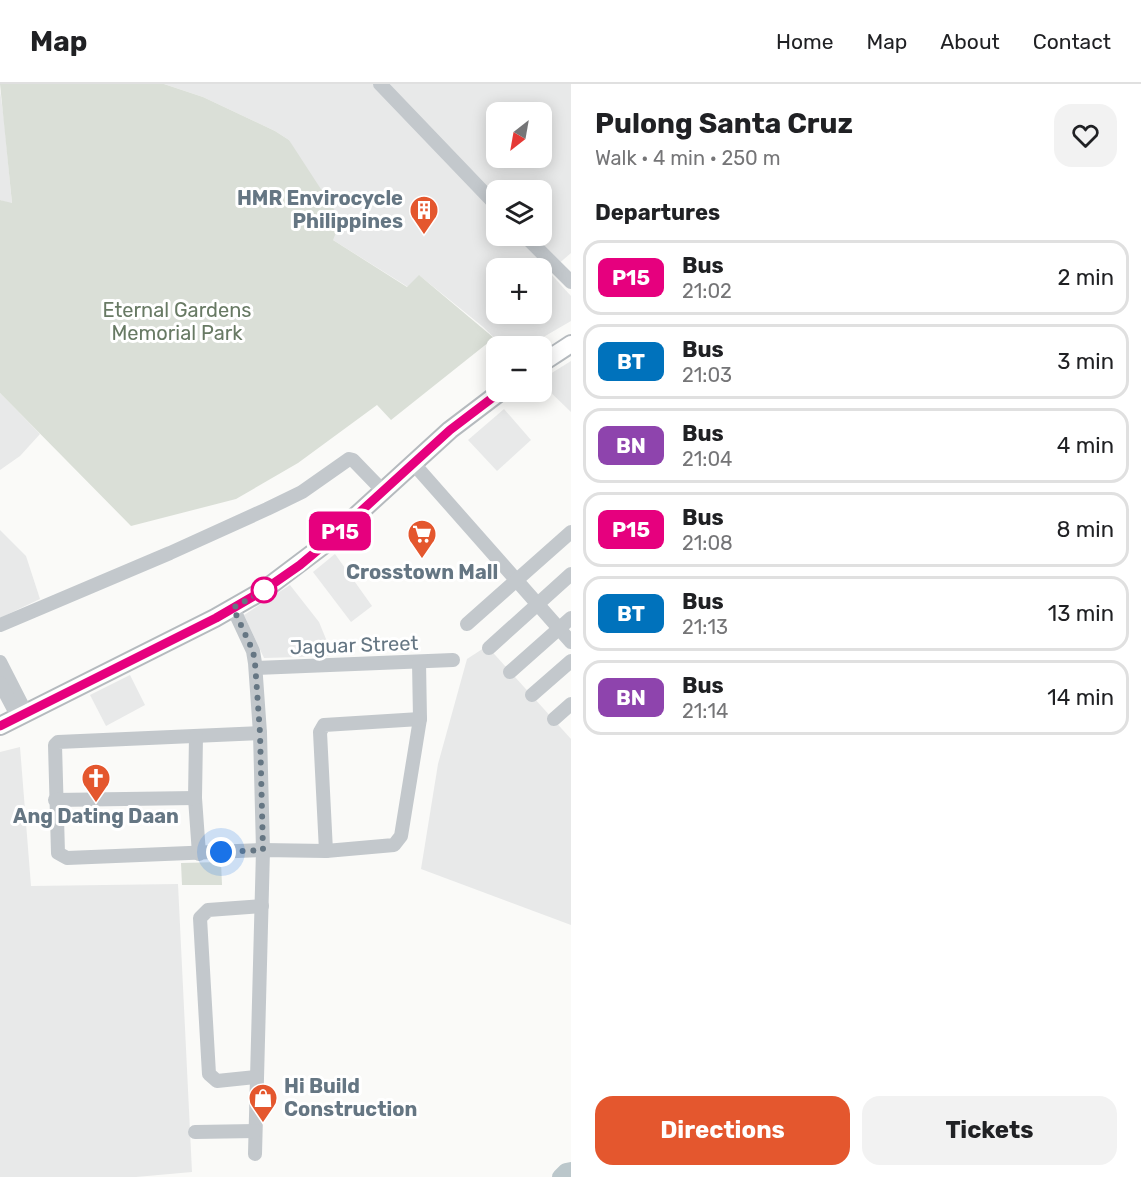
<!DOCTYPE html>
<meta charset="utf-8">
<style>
body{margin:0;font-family:Rubik,sans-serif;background:#f2f2f2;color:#202124;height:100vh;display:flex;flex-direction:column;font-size:22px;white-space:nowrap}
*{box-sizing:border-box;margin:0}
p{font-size:20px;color:#757577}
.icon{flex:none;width:33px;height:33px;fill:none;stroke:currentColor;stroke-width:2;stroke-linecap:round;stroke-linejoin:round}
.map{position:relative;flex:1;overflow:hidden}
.sheet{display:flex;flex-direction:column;background:#fff;width:570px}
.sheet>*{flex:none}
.badge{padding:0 12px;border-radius:9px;font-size:21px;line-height:39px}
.needle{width:39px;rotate:211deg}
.controls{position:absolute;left:486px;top:18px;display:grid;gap:12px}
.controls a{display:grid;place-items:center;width:66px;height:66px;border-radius:12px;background:#fff;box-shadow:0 3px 15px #0003;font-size:30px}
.you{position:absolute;width:30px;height:30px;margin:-15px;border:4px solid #fff;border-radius:50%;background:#1a73e8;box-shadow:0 0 0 9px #1a73e833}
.map>.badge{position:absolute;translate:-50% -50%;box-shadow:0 0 0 3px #fff}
h2{padding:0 24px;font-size:22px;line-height:54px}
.round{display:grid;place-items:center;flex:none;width:63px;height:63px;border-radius:18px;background:#f2f2f2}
.overview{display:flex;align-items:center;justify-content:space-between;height:102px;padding:0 24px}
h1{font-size:28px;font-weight:700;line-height:45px}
.action{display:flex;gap:12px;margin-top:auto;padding:12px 24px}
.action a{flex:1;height:69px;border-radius:18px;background:#e4572e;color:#fff;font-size:24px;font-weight:700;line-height:69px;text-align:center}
.action a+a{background:#f2f2f2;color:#202124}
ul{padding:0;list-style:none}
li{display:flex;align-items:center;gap:18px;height:75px;margin:0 12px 9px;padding:0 12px;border:3px solid #e0e0e0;border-radius:18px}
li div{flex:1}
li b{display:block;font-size:22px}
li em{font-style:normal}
li .badge{min-width:66px;font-weight:700;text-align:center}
header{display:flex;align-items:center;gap:36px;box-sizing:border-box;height:84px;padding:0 30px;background:#fff;border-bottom:2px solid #e0e0e0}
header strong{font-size:28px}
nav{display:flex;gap:33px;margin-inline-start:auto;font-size:21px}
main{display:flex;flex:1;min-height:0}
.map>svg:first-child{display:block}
.built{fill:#e8e9e9;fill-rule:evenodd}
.green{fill:#dadfd7}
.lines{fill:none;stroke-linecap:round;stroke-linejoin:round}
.river{stroke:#bbc7cb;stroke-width:16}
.major-casing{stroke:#b5babe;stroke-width:20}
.minor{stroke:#c3c8cc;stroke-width:14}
.major{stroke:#fff;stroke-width:16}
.line-casing{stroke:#fff;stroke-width:14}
.line{stroke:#e6007e;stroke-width:9}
.walk{stroke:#657683;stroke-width:6;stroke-dasharray:0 10.8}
.stop-dot{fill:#fff;stroke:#e6007e;stroke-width:3}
.labels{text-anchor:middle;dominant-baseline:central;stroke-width:6;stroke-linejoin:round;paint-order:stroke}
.poi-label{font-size:20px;font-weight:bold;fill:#657683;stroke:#fff}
.park-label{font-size:20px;fill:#687a64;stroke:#fff}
.street-label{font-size:20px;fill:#657683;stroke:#fff}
</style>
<header>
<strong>Map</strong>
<nav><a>Home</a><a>Map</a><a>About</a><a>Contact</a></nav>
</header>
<main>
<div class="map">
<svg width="571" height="1093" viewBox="0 0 571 1093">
<rect width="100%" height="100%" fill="#fafaf8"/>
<g class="built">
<path d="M164 0H571V169L549 188 571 212V237L528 262H503L482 242 420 192 408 203 333 156 289 56 275 47 203 13ZM496 28H542V74H496ZM496 106H542V152H496ZM496 184H542V230H496Z"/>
<polygon points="0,6 4,36 12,120 0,116"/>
<polygon points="571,277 571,328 542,300 542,295"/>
<polygon points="0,309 40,350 20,372 0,386"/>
<polygon points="504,325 531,356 497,387 468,356"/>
<polygon points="0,446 26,472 40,515 0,534"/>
<polygon points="335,470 372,522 351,538 313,488"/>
<polygon points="290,501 319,538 333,572 264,574 244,531"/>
<polygon points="487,562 571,655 571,841 421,785 438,680 467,575"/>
<polygon points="130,591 145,621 106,642 90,611"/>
<polygon points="20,663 31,802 178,800 192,1088 136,1093 0,1093 0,668"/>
</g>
<g class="green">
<polygon points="0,0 164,0 203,13 275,47 289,56 341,136 333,156 407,203 419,191 494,254 391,336 377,321 298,379 236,415 131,442 0,309 0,116 12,119"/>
<polygon points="221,778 222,801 182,801 181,779"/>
</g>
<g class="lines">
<polyline class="river" points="560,1093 566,1087 571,1086"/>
<g class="major-casing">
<g id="major">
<polyline points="542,279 571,260"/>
<polyline points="0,642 215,534 264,506 325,460 450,346 500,308"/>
</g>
</g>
<g class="minor">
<polyline points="380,0 496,121"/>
<polyline points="525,152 571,198"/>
<polyline points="413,379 571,558"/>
<polyline points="233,524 253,567 255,579 260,649 263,766 255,1070"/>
<polyline points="467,540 571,448"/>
<polyline points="0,541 170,469 267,425 302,408 349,375 353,376 383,407"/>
<polyline points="489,564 571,490"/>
<polyline points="0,578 26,629"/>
<polyline points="256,584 453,576"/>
<polyline points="510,588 571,534"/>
<polyline points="0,599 18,633"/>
<polyline points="532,611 571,577"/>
<polyline points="554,635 571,620"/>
<polyline points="260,649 58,658 55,661 58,769 67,774 263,766 326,767 394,761 401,752 420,635 419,578"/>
<polyline points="196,652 195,714 199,770"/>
<polyline points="55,716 195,714"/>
<polyline points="326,767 320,648 324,641 420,635"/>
<polyline points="256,993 217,997 209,990 200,834 208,826 262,822"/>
<polyline points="195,1048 255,1047"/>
</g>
<use href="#major" class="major"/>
</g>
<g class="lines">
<g class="line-casing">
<polyline id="line" points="0,642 216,534 264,506 300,481 325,460 450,346 500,308"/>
</g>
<use href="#line" class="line"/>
<polyline class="walk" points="221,768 263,766 260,649 255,579 253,567 233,524 264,506"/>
</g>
<defs>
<g id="building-pin" transform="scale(1.5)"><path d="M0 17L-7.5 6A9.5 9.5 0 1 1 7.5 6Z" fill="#e4572e" stroke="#fff"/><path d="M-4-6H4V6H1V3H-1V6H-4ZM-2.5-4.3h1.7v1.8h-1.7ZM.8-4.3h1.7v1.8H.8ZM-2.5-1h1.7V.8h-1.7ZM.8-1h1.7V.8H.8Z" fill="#fff"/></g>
<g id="supermarket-pin" transform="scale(1.5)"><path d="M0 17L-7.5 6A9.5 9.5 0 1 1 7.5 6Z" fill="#e4572e" stroke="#fff"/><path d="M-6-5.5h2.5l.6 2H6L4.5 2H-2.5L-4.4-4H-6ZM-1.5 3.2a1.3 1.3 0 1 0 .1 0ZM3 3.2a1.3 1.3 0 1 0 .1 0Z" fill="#fff"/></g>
<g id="church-pin" transform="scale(1.5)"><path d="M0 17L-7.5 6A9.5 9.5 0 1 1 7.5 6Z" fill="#e4572e" stroke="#fff"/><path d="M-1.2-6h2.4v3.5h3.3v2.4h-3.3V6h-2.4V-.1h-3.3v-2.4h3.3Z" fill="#fff"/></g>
<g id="shop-pin" transform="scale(1.5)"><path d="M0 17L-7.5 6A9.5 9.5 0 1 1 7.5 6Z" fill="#e4572e" stroke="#fff"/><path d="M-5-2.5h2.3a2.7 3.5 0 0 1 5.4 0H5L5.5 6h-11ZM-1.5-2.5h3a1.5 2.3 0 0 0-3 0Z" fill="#fff"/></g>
</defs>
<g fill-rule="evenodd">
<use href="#building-pin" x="424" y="126"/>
<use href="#supermarket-pin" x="422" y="450"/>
<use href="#church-pin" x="96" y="694"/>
<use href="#shop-pin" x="263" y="1014"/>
</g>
<circle class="stop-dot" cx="264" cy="506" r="12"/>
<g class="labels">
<g class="poi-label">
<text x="403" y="114" text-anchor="end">HMR Envirocycle<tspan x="403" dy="23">Philippines</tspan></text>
<text x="422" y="488">Crosstown Mall</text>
<text x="96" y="732">Ang Dating Daan</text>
<text x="284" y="1002" text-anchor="start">Hi Build<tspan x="284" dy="23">Construction</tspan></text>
</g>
<g class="park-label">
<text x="177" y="226">Eternal Gardens<tspan x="177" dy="23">Memorial Park</tspan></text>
</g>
<g class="street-label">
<text transform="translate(354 561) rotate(-2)">Jaguar Street</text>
</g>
</g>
</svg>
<div class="controls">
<a><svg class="needle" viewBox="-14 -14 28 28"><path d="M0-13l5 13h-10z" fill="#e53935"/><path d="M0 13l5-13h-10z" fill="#757577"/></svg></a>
<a><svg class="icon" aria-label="layers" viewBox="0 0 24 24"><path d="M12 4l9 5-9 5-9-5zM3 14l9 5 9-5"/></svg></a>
<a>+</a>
<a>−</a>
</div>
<div class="you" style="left:221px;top:768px"></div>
<b class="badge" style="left:340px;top:447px;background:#e6007e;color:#fff">P15</b>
</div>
<section class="sheet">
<div class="overview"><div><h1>Pulong Santa Cruz</h1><p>Walk · 4 min · 250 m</p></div><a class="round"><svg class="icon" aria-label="heart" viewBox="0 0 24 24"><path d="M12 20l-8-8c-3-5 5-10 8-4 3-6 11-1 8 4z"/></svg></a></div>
<h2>Departures</h2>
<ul>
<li><span class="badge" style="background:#e6007e;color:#fff">P15</span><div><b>Bus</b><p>21:02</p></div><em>2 min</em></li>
<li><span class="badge" style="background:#0072bc;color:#fff">BT</span><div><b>Bus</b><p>21:03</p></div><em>3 min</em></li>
<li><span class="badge" style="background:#8e44ad;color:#fff">BN</span><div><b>Bus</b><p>21:04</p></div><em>4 min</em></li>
<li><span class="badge" style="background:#e6007e;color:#fff">P15</span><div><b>Bus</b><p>21:08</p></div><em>8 min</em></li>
<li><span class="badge" style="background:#0072bc;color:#fff">BT</span><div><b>Bus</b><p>21:13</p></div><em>13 min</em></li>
<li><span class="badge" style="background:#8e44ad;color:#fff">BN</span><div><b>Bus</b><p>21:14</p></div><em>14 min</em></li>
</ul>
<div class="action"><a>Directions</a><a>Tickets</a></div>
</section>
</main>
